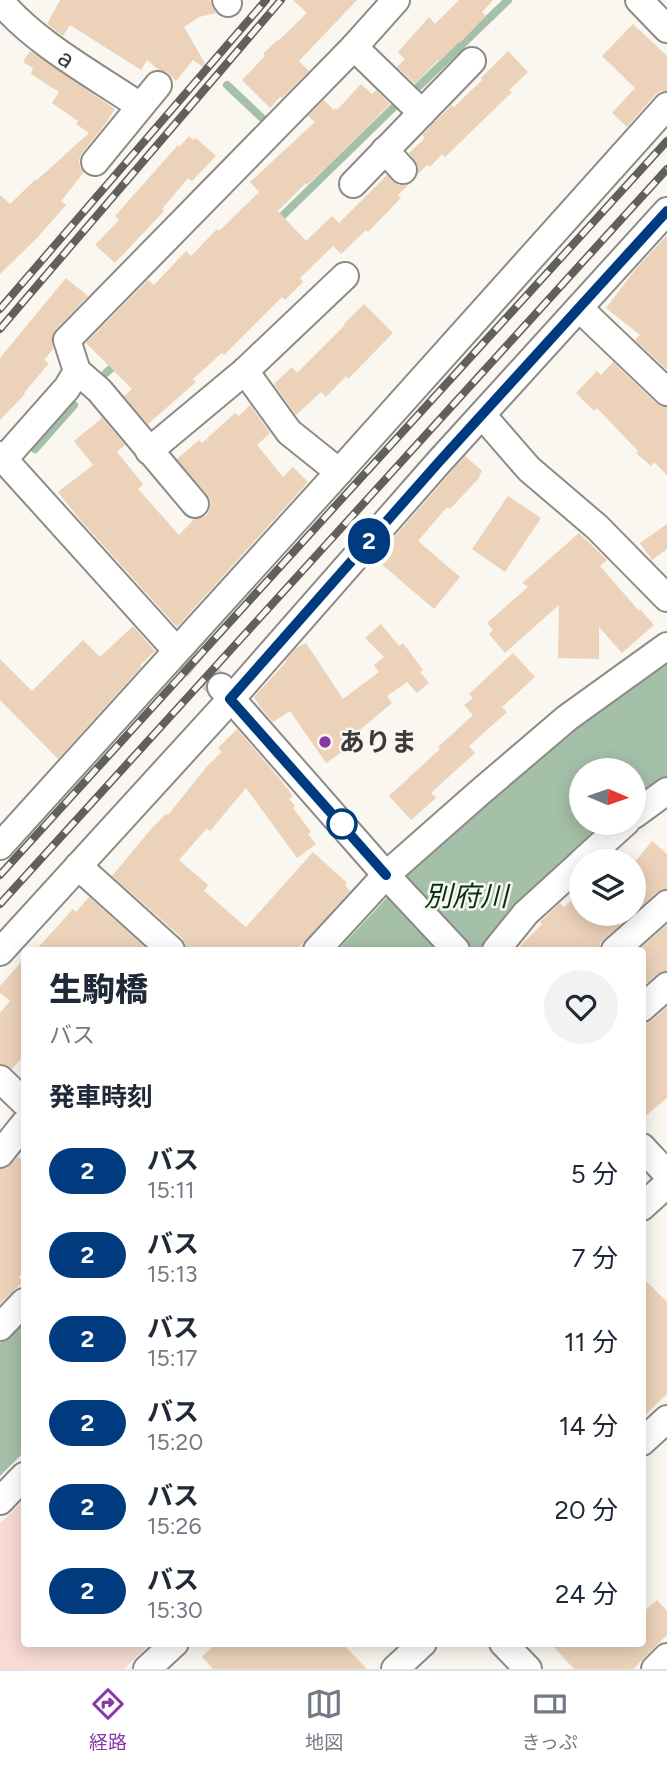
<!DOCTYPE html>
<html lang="ja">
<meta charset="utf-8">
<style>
body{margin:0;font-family:Figtree,"Noto Sans JP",sans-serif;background:#f2f2f3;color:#1f2937;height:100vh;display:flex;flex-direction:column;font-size:26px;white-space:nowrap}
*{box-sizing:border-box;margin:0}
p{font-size:23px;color:#747a83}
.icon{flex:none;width:38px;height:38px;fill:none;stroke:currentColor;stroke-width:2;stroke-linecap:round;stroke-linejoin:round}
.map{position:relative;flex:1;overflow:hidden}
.side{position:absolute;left:21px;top:947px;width:625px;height:700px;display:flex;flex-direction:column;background:#fff;border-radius:7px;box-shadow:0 4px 18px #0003}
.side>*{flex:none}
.badge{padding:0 14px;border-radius:23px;font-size:24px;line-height:46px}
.needle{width:46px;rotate:92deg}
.controls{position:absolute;left:569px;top:758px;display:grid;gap:14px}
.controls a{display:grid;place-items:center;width:77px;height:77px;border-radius:50%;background:#fff;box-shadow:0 4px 18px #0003;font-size:35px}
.map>.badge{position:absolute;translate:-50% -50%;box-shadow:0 0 0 4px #fff}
h2{padding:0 28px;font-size:26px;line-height:63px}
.round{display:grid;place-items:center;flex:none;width:74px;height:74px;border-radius:37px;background:#f2f2f3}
.overview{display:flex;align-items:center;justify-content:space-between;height:119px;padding:0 28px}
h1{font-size:33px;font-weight:800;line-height:52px}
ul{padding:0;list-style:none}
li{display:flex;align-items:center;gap:21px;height:84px;padding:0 28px}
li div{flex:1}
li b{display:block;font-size:26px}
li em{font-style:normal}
li .badge{min-width:77px;font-weight:700;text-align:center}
.tab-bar{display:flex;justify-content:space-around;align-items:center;height:98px;border-top:2px solid #e0e1e3;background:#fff;font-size:19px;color:#747a83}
.tab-bar a{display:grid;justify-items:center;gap:4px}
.tab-bar .active{color:#8838a7}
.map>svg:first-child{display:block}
.green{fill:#f8dcd3}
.water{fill:#a5c0a8}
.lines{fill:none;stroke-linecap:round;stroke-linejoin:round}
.stream{stroke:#a5c0a8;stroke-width:8}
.building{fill:#ecd2b9}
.street-tunnel{stroke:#d3d1ca;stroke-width:26;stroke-dasharray:26 13;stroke-linecap:butt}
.street-casing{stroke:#8d8b85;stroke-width:30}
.street{stroke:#fff;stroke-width:26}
.rail-casing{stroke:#61605c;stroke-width:8}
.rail{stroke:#f9f7ef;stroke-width:5;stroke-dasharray:16;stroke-linecap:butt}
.line-casing{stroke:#fff;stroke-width:16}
.line{stroke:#003b80;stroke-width:10}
.poi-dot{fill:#8838a7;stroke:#f9f7ef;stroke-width:2.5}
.stop-dot{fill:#fff;stroke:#003b80;stroke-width:3.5}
.labels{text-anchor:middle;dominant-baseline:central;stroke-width:5;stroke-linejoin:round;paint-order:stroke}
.street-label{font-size:26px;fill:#3c3b38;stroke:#f9f7ef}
.poi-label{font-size:26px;font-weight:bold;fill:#3c3b38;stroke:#f9f7ef;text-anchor:start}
.water-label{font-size:28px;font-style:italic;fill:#043213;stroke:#f9f7ef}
</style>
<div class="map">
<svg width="667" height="1669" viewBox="0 0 667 1669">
<rect width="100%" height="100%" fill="#f9f7ef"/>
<polygon class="green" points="24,1500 24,1643 150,1643 124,1669 0,1669 0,1523"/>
<g class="water">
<polygon points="667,657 667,781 634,806 634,770 581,770 581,822 616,823 486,950 338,950 407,876 574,726"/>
<polygon points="24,1320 24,1452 0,1476 0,1343"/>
</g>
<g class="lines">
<g class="stream">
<polyline points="227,85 261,117"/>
<polyline points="418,87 508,0"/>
<polyline points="275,223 393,108"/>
<polyline points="106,373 119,361"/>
<polyline points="35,449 74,405"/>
</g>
</g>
<g class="building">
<polygon points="60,0 210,0 213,8 216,13 199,17 184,27 210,72 193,60 176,81 167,72 159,70 147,60 141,70 70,25 63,36 47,24"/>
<polygon points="293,0 357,0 299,61 309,71 282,98 280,97 270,108 242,80 265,56 263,54 277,40 278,41 307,13"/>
<polygon points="459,0 493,0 482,12 486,16 460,43 459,42 440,61 438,60 415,84 397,67 405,59 398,52 429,17 435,24"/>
<polygon points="633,24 667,56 667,91 661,91 655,95 627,127 612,113 635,88 602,56"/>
<polygon points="30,51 115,109 106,123 82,153 79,160 80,167 84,172 61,201 66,205 37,238 0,274 0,195 10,204 36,179 37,180 89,133 76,124 78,121 52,103 59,92 31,74 33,68 23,62"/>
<polygon points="508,51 528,72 509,90 512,92 445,157 442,154 430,167 427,165 418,174 418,166 409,153 425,138 422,135 452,105 454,107 482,80 481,78"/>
<polygon points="361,84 372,94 376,90 390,104 337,157 307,185 306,183 278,211 306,241 332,216 339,223 387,175 398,185 409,184 398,195 401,198 368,232 366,230 341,254 333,246 300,278 303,282 285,300 282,297 224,355 222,353 193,379 196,382 148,424 124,396 132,389 86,343 148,280 154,285 186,251 191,256 217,229 219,231 259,192 250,182 315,122 308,116 324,100 334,110 336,108 337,110"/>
<polygon points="189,136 193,140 196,138 216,156 192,181 188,178 162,209 164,211 115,263 95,245 119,220 115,216 178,145 179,147"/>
<polygon points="667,235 667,370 635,340 640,335 606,308 635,270"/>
<polygon points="66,278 88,296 55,330 52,337 53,349 44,360 49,363 24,393 25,394 0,420 0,358"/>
<polygon points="364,304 393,333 348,379 346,376 326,397 321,392 296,415 274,384 292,367 297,373 345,325 344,324"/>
<polygon points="613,362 656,403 667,407 667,475 654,462 651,466 636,453 638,451 597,408 594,411 576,393 597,371 601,375"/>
<polygon points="250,405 270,433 257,445 283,477 293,467 308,482 177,627 82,522 58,492 93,465 74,441 102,418 125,445 117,452 143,484 138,489 179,535 194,519 198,519 206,516 210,509 211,502 207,494 177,459 199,440 202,443 235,413 239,416"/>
<polygon points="465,456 482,471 479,476 480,477 450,509 447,507 418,541 460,577 434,609 378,561 379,560 377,557"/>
<polygon points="508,496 541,518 505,572 472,549"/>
<polygon points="667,524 667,549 652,560 640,543"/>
<polygon points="579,533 607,560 600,566 639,611 640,609 654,625 622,653 599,627 599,659 558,658 559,605 505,653 489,634 493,630 487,623 528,587 522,583"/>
<polygon points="381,624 399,646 403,643 423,670 420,672 429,683 417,693 407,682 387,696 392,703 342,745 345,750 326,763 290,711 273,722 260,707 254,697 286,662 285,661 295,649 306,643 343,699 379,672 374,665 384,657 365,638"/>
<polygon points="133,626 155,651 140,665 141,667 58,759 0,700 0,659 32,691 83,640 100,657"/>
<polygon points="513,653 535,677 502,707 507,712 469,746 475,753 431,793 436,798 411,820 389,796 440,749 438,747 473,715 464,705 473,698 469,694"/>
<polygon points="237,729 280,779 293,796 289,799 295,806 293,808 311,832 308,834 316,844 297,858 246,788 210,831 207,828 179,860 208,885 204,891 246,927 313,852 347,883 345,885 350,891 297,950 186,950 186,945 182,938 112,876 152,828 166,814 168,815 208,765 222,752 218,748"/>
<polygon points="652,841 667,854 667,889 657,892 634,913 634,863"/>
<polygon points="581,892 581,914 632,914 604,939 600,944 600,950 516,950 542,924 540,922 560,903 564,907"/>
<polygon points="89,897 148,950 36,950 73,909 76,912"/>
<polygon points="667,925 667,971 657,974 642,987 642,950 638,950"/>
<polygon points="24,959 24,1055 12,1069 4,1064 0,1064 0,1013 10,1001 0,993 0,986"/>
<polygon points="667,1007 667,1098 642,1119 642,1024 652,1020"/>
<polygon points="18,1157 24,1162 24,1272 18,1277 24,1281 0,1304 0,1169 6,1168"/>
<polygon points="642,1277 667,1302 667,1394 642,1418"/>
<polygon points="657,1600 667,1611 667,1635 633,1669 574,1669 550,1643 642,1643 642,1613"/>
<polygon points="216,1643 342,1643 367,1669 213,1669 202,1657"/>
</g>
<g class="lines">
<polyline class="street-tunnel" points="176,650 221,687"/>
<g class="street-casing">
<g id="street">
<polyline points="226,0 228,3"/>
<polyline points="639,0 667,29"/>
<path id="s1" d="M0 1C35 43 94 75 140 106"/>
<polyline points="354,47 422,113"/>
<polyline points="385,150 403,170"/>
<polyline points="95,162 158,85"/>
<polyline points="353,184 472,61"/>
<polyline points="579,308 667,392"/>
<polyline points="77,371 99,390 195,504"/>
<polyline points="245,371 289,432 339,472"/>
<polyline points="482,415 529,469 597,527 667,598"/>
<polyline points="149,451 245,371 345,276"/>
<polyline points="0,455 176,650"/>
<polyline points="4,459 67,388 77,371 67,340 354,47 396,0"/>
<polyline points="221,687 386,875 456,950"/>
<polyline points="634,815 667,791"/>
<polyline points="0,846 339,472 667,106"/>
<polyline points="583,861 626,822"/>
<polyline points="78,866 171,950"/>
<polyline points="317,950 386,875 479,793 567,718 667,646"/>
<polyline points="496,950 526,913 581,863"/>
<polyline points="615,950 667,904"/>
<polyline points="0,952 231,699 438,463 667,211"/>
<polyline points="642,1008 667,986"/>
<polyline points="0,1079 24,1102"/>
<polyline points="642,1147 667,1174"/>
<polyline points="0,1154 24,1124"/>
<polyline points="642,1207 667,1184"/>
<polyline points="0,1327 24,1302"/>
<polyline points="642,1442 667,1419"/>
<polyline points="0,1501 24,1476"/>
<polyline points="503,1643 528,1669"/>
<polyline points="147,1669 175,1643"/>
<polyline points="395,1669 423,1643"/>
<polyline points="655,1669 667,1657"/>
</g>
</g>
<use href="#street" class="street"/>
<g class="rail-casing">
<g id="rail">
<polyline points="0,309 266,0"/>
<polyline points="0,329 281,0"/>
<polyline points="0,875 667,141"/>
<polyline points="0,904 667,169"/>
</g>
</g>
<use href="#rail" class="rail"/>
</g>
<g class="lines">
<g class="line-casing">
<polyline id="line" points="386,875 230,699 438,463 667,211"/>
</g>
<use href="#line" class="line"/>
</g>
<circle class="poi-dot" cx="325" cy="742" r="7"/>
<circle class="stop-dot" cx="342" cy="824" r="14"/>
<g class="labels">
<g class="street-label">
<text stroke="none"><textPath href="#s1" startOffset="88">a</textPath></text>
</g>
<g class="poi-label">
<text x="339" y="742">ありま</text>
</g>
<g class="water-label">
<text x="466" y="896">別府川</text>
</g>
</g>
</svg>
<div class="controls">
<a><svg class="needle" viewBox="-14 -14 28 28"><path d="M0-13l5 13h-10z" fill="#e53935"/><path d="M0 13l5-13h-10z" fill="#747a83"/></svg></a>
<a><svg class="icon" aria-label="layers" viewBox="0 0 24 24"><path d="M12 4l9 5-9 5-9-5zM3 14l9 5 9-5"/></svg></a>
</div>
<b class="badge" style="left:369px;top:541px;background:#003b80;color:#fff">2</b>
<section class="side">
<div class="overview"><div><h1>生駒橋</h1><p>バス</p></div><a class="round"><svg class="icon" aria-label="heart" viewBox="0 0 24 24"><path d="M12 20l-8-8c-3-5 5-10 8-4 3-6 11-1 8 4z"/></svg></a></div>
<h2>発車時刻</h2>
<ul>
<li><span class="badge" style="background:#003b80;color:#fff">2</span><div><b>バス</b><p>15:11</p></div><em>5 分</em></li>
<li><span class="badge" style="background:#003b80;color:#fff">2</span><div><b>バス</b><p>15:13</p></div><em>7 分</em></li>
<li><span class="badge" style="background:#003b80;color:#fff">2</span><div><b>バス</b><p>15:17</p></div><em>11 分</em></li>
<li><span class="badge" style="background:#003b80;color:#fff">2</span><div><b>バス</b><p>15:20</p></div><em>14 分</em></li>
<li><span class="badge" style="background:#003b80;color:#fff">2</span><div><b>バス</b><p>15:26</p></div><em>20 分</em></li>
<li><span class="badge" style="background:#003b80;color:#fff">2</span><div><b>バス</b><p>15:30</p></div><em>24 分</em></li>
</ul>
</section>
</div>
<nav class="tab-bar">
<a class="active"><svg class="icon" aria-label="directions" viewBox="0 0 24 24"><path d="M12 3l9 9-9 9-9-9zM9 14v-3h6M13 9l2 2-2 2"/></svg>経路</a>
<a><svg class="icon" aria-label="map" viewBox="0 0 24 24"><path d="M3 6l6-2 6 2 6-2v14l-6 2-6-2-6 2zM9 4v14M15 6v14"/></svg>地図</a>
<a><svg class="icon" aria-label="tickets" viewBox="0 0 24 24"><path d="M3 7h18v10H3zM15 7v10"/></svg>きっぷ</a>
</nav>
